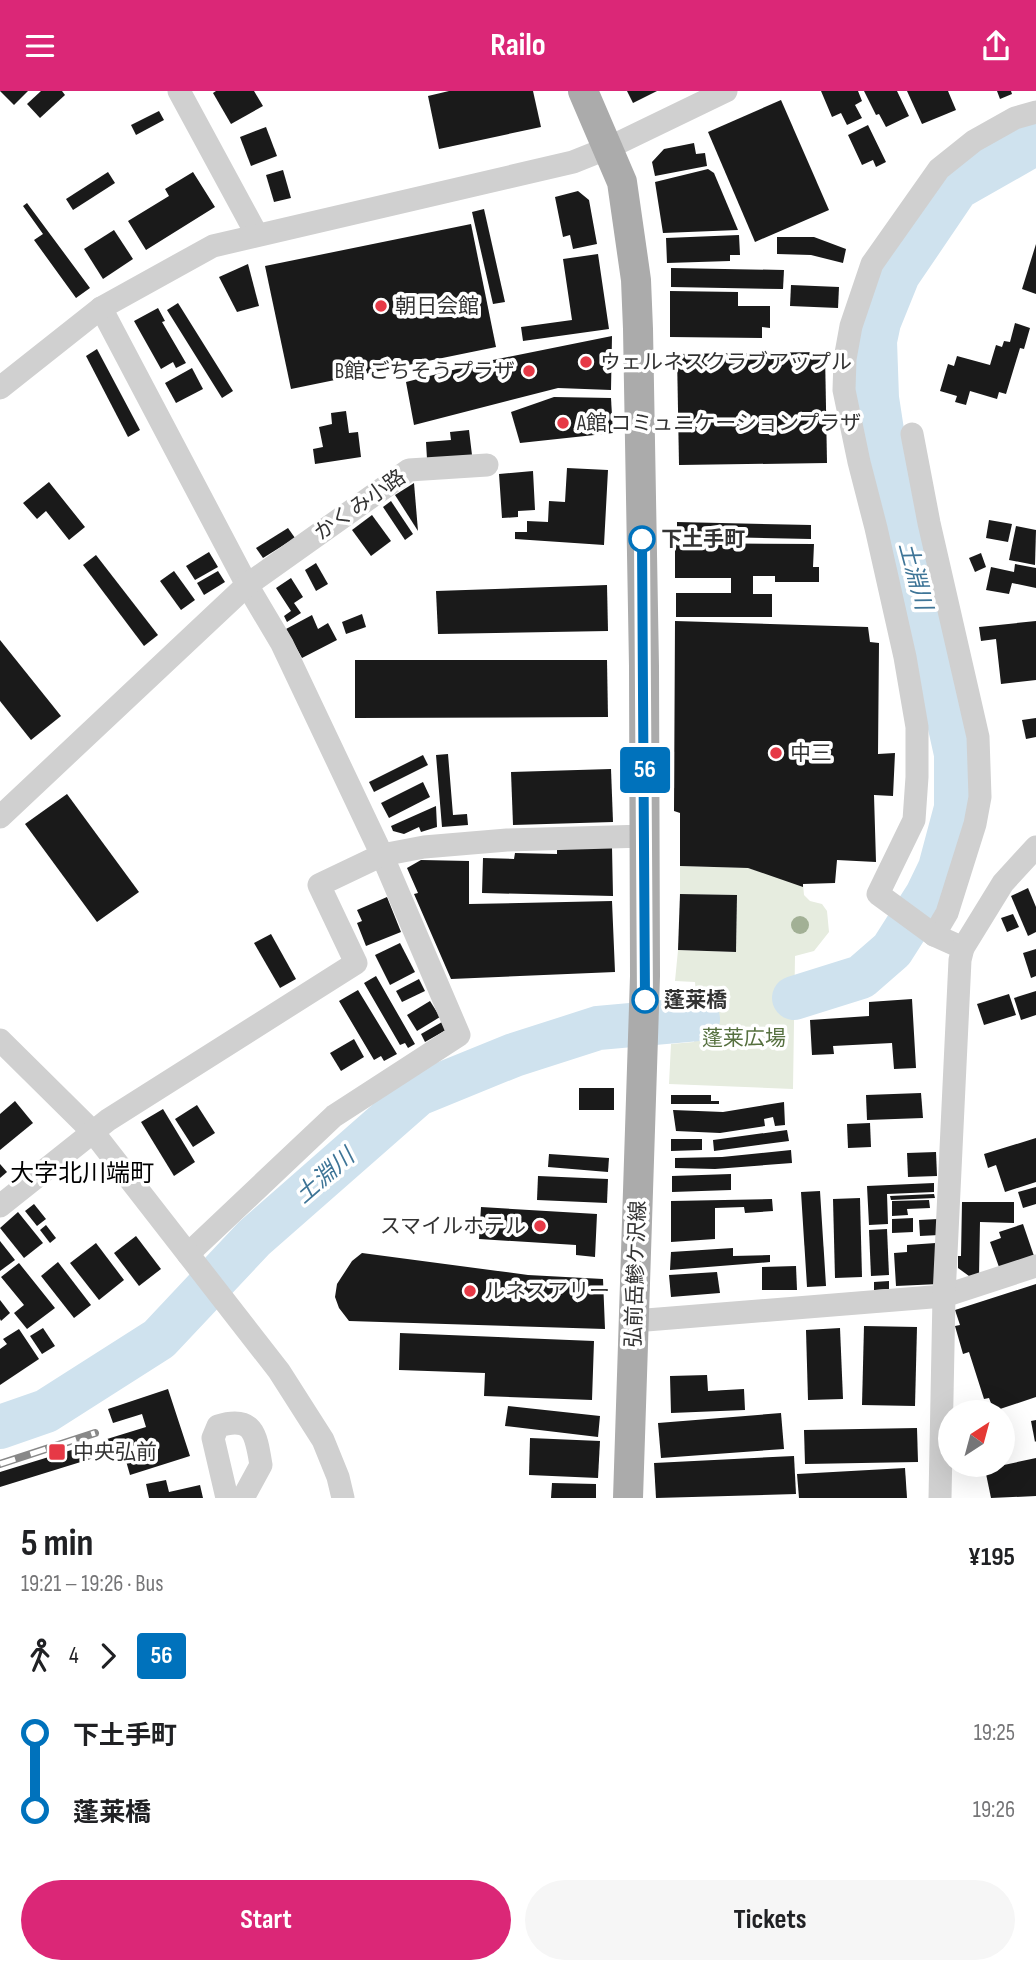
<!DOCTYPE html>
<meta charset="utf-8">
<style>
body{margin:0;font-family:"Sofia Sans Condensed","Noto Sans JP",sans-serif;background:#f6f6f6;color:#202124;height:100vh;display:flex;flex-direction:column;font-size:26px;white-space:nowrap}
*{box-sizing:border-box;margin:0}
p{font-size:23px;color:#757577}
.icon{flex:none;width:38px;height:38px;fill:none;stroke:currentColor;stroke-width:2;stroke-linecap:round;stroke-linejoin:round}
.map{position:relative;height:1407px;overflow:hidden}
.drawer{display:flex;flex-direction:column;background:#fff;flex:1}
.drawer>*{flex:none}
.badge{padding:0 14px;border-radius:5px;font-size:24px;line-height:46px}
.needle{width:46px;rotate:36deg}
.fabs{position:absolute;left:938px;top:1309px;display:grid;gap:14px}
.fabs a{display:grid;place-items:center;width:77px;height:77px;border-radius:50%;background:#fff;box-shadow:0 7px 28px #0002;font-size:35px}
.map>.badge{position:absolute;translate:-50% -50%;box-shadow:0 0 0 4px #fff}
.legs{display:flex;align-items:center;gap:10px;height:77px;padding:0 21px;font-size:23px}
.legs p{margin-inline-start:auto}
.headline{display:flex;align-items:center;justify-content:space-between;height:119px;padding:0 21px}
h1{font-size:38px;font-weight:700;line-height:52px}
.button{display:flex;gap:14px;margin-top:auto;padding:14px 21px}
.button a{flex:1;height:80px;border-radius:42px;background:#db2777;color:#fff;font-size:28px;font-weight:700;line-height:80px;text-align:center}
.button a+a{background:#f6f6f6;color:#202124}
ul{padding:0 21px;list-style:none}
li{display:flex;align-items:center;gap:24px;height:77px;font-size:26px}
li i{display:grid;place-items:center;width:10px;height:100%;margin:0 9px;background:currentColor}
li i::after{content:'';width:18px;height:18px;margin:-9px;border:5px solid;border-radius:50%;background:#fff}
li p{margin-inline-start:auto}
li:first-child i{background:linear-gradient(#0000 50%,currentColor 0)}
li:last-child i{background:linear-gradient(currentColor 50%,#0000 0)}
header{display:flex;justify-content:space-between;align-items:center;height:91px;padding:0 21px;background:#db2777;color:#fff;font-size:32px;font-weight:700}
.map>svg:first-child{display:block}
.green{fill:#e6ecdf}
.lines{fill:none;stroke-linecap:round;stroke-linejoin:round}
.river{stroke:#cfe2ee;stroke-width:44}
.building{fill:#1a1a1a}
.minor{stroke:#d0d0d0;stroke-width:23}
.major{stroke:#ababab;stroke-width:30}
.rail-casing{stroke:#888;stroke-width:8}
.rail{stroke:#fff;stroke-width:5;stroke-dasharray:16;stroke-linecap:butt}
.tree{fill:#a2b095}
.line-1-casing{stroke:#fff;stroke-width:16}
.line-1{stroke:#0072bc;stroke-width:10}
.poi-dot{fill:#e63946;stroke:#fff;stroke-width:2.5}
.stop-1-dot{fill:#fff;stroke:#0072bc;stroke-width:3.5}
.labels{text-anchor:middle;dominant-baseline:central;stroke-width:7;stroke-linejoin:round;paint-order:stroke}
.poi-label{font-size:21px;fill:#333;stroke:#fff;text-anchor:start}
.street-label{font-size:21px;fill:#333;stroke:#fff}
.stop-label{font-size:21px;font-weight:bold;fill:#333;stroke:#fff;text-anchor:start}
.park-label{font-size:21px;fill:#56703f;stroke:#fff}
.water-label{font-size:23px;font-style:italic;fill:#3f7597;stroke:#fff}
.quarter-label{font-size:24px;fill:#000;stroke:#fff}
</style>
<header><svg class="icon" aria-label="menu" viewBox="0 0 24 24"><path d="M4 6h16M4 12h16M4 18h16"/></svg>Railo<svg class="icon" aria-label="share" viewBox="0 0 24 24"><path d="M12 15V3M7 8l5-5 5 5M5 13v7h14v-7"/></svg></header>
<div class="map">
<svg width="1036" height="1407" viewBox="0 0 1036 1407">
<rect width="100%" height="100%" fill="#fff"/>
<polygon class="green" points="680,775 748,777 803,793 804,804 810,810 822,813 827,820 829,841 814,860 795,865 793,998 669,993 671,953 694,951 698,928 695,891 675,890 678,859 736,861 737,804 680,803"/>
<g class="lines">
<g class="river">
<polyline points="794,907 861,886 892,859 927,804 940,777 956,717 956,663 922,510 892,405 877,307 875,250 879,231 898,184 957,97 1036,52"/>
<polyline points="0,1336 46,1320 159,1248 254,1147 418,1003 514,964 598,937 698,928"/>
</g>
</g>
<g class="building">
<polygon points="0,0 28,0 14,14"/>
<polygon points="41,0 62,0 65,4 40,27 27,13"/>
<polygon points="216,0 254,0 263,15 231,33 213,2"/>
<polygon points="449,0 533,0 541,36 439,58 428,5"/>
<polygon points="627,0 657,0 633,12"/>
<polygon points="821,0 858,0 862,10 855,14 862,27 847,34 841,22 832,26"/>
<polygon points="864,0 897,0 909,25 886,36 879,23 876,24"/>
<polygon points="907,0 948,0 956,19 922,33"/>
<polygon points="997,0 1011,0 1012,3 1000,8"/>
<polygon points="781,9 829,119 755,151 708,41"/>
<polygon points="159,20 164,29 136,44 131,34"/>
<polygon points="868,34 886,71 876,76 873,69 862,74 848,44"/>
<polygon points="266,36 277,65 251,75 240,46"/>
<polygon points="694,52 696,63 705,62 707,75 655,85 652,71 664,58"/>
<polygon points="708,78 714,82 738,139 663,142 655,91"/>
<polygon points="283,79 291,107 274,111 266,84"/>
<polygon points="108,81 115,92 73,119 66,108"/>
<polygon points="193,81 215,116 146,159 128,130 169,105 165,98"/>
<polygon points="578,100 589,109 597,153 573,158 570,144 563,146 555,106"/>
<polygon points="27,112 90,197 76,207 34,149 43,143 23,115"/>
<polygon points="484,118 505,211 493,213 472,121"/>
<polygon points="471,133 496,256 291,298 265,175"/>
<polygon points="114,139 133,168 103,188 84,158"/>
<polygon points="739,144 740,164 730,164 730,170 667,172 666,147"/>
<polygon points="777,146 814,146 846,158 843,172 811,164 777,163"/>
<polygon points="1036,153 1036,203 1022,198"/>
<polygon points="598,163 609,238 523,250 521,236 572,229 563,168"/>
<polygon points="248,173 259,215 237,221 219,186"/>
<polygon points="671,177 784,179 783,198 671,196"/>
<polygon points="791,194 839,196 838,217 790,215"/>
<polygon points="670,200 738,201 738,215 770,215 770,237 762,236 762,247 670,246"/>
<polygon points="178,212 233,300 222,307 167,219"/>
<polygon points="158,217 165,230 162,231 186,272 176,277 173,271 161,278 134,230"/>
<polygon points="1015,232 1030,237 1024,258 1020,257 1006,303 999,301 997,308 970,300 966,314 955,311 957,305 940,300 948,273 954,275 957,265 990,274 996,254 1002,256 1004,250 1010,251"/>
<polygon points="612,245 611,299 558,297 414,334 406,291 488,270"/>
<polygon points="97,258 140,339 128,346 86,265"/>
<polygon points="825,261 827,372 679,374 677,263"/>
<polygon points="192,277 203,298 176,312 165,292"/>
<polygon points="554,306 611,307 613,342 520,352 511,321"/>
<polygon points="346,320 349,342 358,341 361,366 315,373 313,358 323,356 319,336 332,333 331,322"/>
<polygon points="469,339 472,364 427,368 426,351 451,349 450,341"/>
<polygon points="567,377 608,379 604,454 515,448 515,441 527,441 527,430 548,431 549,410 565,411"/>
<polygon points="533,380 535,419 518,420 518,426 502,427 499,383"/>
<polygon points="49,391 85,436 69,449 46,420 37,428 23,412"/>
<polygon points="414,392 418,440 395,404"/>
<polygon points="391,410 413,443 405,449 383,416"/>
<polygon points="372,424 391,450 371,465 352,439"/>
<polygon points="989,429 1012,433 1008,451 986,447"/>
<polygon points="677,431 811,434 811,448 677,445"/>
<polygon points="1016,435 1036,439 1035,474 1009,469"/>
<polygon points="288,437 295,447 263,467 256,457"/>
<polygon points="675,452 814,453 813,476 819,476 819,491 775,491 775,485 753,485 753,503 772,503 772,526 676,526 676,502 731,502 731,487 675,487"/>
<polygon points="209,461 218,476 195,489 186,475"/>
<polygon points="981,462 986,476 975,481 969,467"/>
<polygon points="96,464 158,544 144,555 83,474"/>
<polygon points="316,472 328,493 316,500 305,479"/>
<polygon points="1015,473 1036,477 1036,497 1012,492 1009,503 986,499 991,476 1014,481"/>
<polygon points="174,480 195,509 181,519 160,490"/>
<polygon points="218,480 225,491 204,504 197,492"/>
<polygon points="291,487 303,506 294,512 301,522 287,531 284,525 291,520 276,497"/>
<polygon points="607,494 608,540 438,543 436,500"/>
<polygon points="362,523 366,536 346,543 342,531"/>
<polygon points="312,524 318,538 328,532 337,549 302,567 286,538"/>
<polygon points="675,530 868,536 870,551 879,552 878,663 895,662 893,705 874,704 876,771 837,769 835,792 803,793 803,796 748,777 680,775 680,722 674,720"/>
<polygon points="1036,530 1036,589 1001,593 996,548 981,550 979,536"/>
<polygon points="0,549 61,625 31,649 0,610"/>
<polygon points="355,569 607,569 608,626 355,627"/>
<polygon points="1036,627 1036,646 1026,648 1022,629"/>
<polygon points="448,663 453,724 467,723 468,734 442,736 436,664"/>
<polygon points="423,664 428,674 374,701 369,691"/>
<polygon points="611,678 613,731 513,734 511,681"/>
<polygon points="423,691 430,706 389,727 381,712"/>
<polygon points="67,703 139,801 97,831 25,733"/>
<polygon points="436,715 437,736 421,741 419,736 404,743 393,740 391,735"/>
<polygon points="612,756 613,805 482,802 483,767 514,768 515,762 557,763 557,758"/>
<polygon points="421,769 469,770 469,813 612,810 615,881 451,888 414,803 418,802 407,777"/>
<polygon points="1028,797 1036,816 1036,841 1028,845 1011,805"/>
<polygon points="680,803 737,804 736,861 678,859"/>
<polygon points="387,806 401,841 366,855 357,832 362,830 357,819"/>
<polygon points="1013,823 1019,836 1007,841 1001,827"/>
<polygon points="271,843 296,888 280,897 254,852"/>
<polygon points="400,852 415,881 390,894 375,864"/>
<polygon points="1036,858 1036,885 1031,887 1023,862"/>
<polygon points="376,885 415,953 408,957 405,952 400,954 364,892"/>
<polygon points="419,888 425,900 402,911 396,900"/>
<polygon points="358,899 397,963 384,970 381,965 374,969 339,910"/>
<polygon points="1036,900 1036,924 1021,929 1014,907"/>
<polygon points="1009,903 1016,924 984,934 977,913"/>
<polygon points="912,908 916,977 894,978 892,952 833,955 834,963 812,964 810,929 869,925 869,911"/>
<polygon points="430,910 440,926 417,940 407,924"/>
<polygon points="442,931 446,939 425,951 421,943"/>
<polygon points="354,948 364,966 341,980 330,962"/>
<rect x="579" y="997" width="35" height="22"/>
<polygon points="921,1002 923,1027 867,1029 866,1004"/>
<polygon points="671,1004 711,1004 711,1010 719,1010 719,1013 671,1013"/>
<polygon points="15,1010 33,1032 0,1059 0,1023"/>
<polygon points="784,1011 785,1034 775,1035 773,1026 764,1028 765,1035 720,1042 676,1040 673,1019 723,1021"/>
<polygon points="197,1014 215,1042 193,1056 175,1028"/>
<polygon points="163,1018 195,1071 174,1085 141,1031"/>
<polygon points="870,1032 871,1056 848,1057 847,1033"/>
<polygon points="787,1039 789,1050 714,1060 713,1049"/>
<polygon points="1036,1047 1036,1091 1005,1101 996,1074 988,1077 984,1063"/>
<polygon points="671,1048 702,1048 702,1059 671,1060"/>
<polygon points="791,1059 792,1072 715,1078 675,1077 675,1067 722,1066"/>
<polygon points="936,1061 937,1085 908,1086 907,1062"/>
<polygon points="549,1063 609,1067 608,1081 548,1076"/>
<polygon points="0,1073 7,1081 0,1087"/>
<polygon points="731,1083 731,1099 672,1101 672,1085"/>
<polygon points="538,1085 608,1088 607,1112 537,1109"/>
<polygon points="934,1092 934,1101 887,1103 888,1133 869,1134 867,1095"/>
<polygon points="1036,1096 1036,1113 1023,1117 1018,1101"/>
<polygon points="820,1100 826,1195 807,1196 801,1101"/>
<polygon points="934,1103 935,1107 891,1109 890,1105"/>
<polygon points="860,1107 862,1186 835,1187 833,1108"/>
<polygon points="772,1108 773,1120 745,1122 744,1116 715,1117 715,1148 671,1151 671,1110"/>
<polygon points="929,1109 930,1117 907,1118 908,1124 892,1125 892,1110"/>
<polygon points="962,1111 1014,1111 1014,1132 980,1131 979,1185 969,1185 958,1177 958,1165 961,1165"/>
<polygon points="34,1113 46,1128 37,1135 25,1120"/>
<polygon points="481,1116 597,1123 595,1166 576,1164 576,1154 479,1148"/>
<polygon points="18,1121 43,1152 24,1167 0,1137"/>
<polygon points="913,1127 913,1141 892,1142 892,1128"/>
<polygon points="938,1128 939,1144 920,1145 919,1129"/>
<polygon points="1023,1133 1034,1165 999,1176 990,1151 1001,1147 999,1141"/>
<polygon points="46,1134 56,1147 50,1152 40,1139"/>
<polygon points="887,1138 889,1184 871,1185 869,1139"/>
<polygon points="136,1145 161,1178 139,1195 114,1162"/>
<polygon points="0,1150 15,1169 0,1180"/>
<polygon points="96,1152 124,1189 99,1209 70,1172"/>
<polygon points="936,1152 939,1193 896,1195 894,1162 907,1161 907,1154"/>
<polygon points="733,1157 733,1165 770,1164 770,1171 670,1179 671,1161"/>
<polygon points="362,1162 528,1184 603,1188 605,1238 349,1230 339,1217 335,1206 337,1193 352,1170"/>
<polygon points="58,1171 91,1214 74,1227 41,1185"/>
<polygon points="19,1172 55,1217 27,1238 14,1222 24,1214 1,1186"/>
<polygon points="796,1175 797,1199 762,1199 762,1176"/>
<polygon points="717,1181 720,1202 671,1206 669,1184"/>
<polygon points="889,1190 889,1198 874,1199 874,1191"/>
<polygon points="1036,1193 1036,1306 994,1320 989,1307 984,1308 969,1261 963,1263 955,1235 960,1234 955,1219"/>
<polygon points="0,1209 10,1222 1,1230 0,1228"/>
<polygon points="864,1235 917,1236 915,1315 862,1314"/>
<polygon points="43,1237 55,1255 42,1263 30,1245"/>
<polygon points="840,1237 843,1308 808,1309 806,1239"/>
<polygon points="19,1238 39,1268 0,1294 0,1258 7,1253 3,1248"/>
<polygon points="400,1242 594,1250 592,1309 484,1305 485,1282 399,1279"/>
<polygon points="707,1284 708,1300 744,1298 745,1319 671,1322 670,1285"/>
<polygon points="168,1298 190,1365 130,1384 124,1363 144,1357 142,1352 0,1396 0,1381 146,1336 142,1323 113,1332 108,1318"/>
<polygon points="508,1315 600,1325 598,1346 505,1335"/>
<polygon points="781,1322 784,1358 661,1367 658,1332"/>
<polygon points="1036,1329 1036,1350 1035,1351 1031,1330"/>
<polygon points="917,1337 918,1371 805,1373 804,1339"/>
<polygon points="530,1347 600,1350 598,1387 529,1384"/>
<polygon points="794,1365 796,1403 656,1407 654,1372"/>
<polygon points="1036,1367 1036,1405 991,1407 985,1378"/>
<polygon points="905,1377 907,1407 799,1407 797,1383"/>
<polygon points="166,1389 169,1401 200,1394 203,1407 149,1407 146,1393"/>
<polygon points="552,1392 596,1393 596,1407 551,1407"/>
</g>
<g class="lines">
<g class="minor">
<polyline points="179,0 257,144"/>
<polyline points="101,217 247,494 282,553 382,764 459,944 334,1025 188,1163"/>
<polyline points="0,297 101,217 213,155 573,71 608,57 726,0"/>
<polyline points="912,343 929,432 978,646 980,706 975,733 947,822 934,844"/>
<polyline points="0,726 247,494 409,379 487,374"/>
<polyline points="963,857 934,844 878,803 914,729 917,686 917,636 905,566 876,437 859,371 844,299 845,268 851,235 872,173 939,78 974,50 1015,27 1036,21"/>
<polyline points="0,949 93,1041 279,1280 323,1349 338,1386 343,1407"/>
<polyline points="0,1115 108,1029 356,872 319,794 382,764 424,756 507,749 645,745"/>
<polyline points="634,1230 944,1205 1036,1175"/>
<path d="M227 1407 213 1347 218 1335C254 1324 256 1344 261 1374L243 1407"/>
<polyline points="940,1407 944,1205 960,869 963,857 1003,792 1036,756"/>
</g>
<polyline class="major" points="583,0 622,91 636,189 638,238 644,575 645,885 628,1407"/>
<g class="rail-casing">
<polyline id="rail" points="0,1373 95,1342"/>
</g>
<use href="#rail" class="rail"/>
</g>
<circle class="tree" cx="800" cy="834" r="9"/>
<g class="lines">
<g class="line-1-casing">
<polyline id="line-1" points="642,448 645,909"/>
</g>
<use href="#line-1" class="line-1"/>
</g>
<g class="poi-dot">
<circle cx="381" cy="215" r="7"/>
<circle cx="586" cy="271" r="7"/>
<circle cx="529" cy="280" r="7"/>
<circle cx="563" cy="332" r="7"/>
<circle cx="776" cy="662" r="7"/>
<circle cx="540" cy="1135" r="7"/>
<circle cx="470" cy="1200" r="7"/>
<rect x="48" y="1352" width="18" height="18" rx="3.5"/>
</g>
<g class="stop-1-dot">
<circle cx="642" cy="448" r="12"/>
<circle cx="645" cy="909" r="12"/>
</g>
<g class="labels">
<g class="poi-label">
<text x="395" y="215">朝日会館</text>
<text x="600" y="271">ウェルネスクラブアップル</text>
<text x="515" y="280" text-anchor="end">B館 ごちそうプラザ</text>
<text x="577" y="332">A館 コミュニケーションプラザ</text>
<text x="790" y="662">中三</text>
<text x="526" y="1135" text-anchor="end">スマイルホテル</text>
<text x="484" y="1200">ルネスアリー</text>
<text x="73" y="1361">中央弘前</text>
</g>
<g class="street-label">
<text transform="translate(360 414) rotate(-35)">かくみ小路</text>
<text transform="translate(636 1183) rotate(-88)">弘前岳鰺ケ沢線</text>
</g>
<g class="stop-label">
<text x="661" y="448">下土手町</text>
<text x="664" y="909">蓬莱橋</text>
</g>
<g class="park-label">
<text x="744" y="947">蓬莱広場</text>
</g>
<g class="water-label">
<text transform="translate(915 485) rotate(75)">土淵川</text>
<text transform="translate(325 1085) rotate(-41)">土淵川</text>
</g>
<g class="quarter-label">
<text x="82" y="1082">大字北川端町</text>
</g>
</g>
</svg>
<div class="fabs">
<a><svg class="needle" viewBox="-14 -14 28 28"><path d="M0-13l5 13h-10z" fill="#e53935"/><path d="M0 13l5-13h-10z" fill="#757577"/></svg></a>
</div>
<b class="badge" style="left:645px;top:679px;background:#0072bc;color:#fff">56</b>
</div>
<section class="drawer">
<div class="headline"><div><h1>5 min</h1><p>19:21 – 19:26 · Bus</p></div><b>¥195</b></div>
<div class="legs"><svg class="icon" aria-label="walk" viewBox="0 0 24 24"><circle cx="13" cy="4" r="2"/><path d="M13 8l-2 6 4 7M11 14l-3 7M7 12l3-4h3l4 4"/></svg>4<svg class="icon" aria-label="forward" viewBox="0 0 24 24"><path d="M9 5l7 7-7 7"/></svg><b class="badge" style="background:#0072bc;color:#fff">56</b></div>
<ul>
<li><i style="color:#0072bc"></i><b>下土手町</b><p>19:25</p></li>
<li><i style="color:#0072bc"></i><b>蓬莱橋</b><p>19:26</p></li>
</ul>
<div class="button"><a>Start</a><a>Tickets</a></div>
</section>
